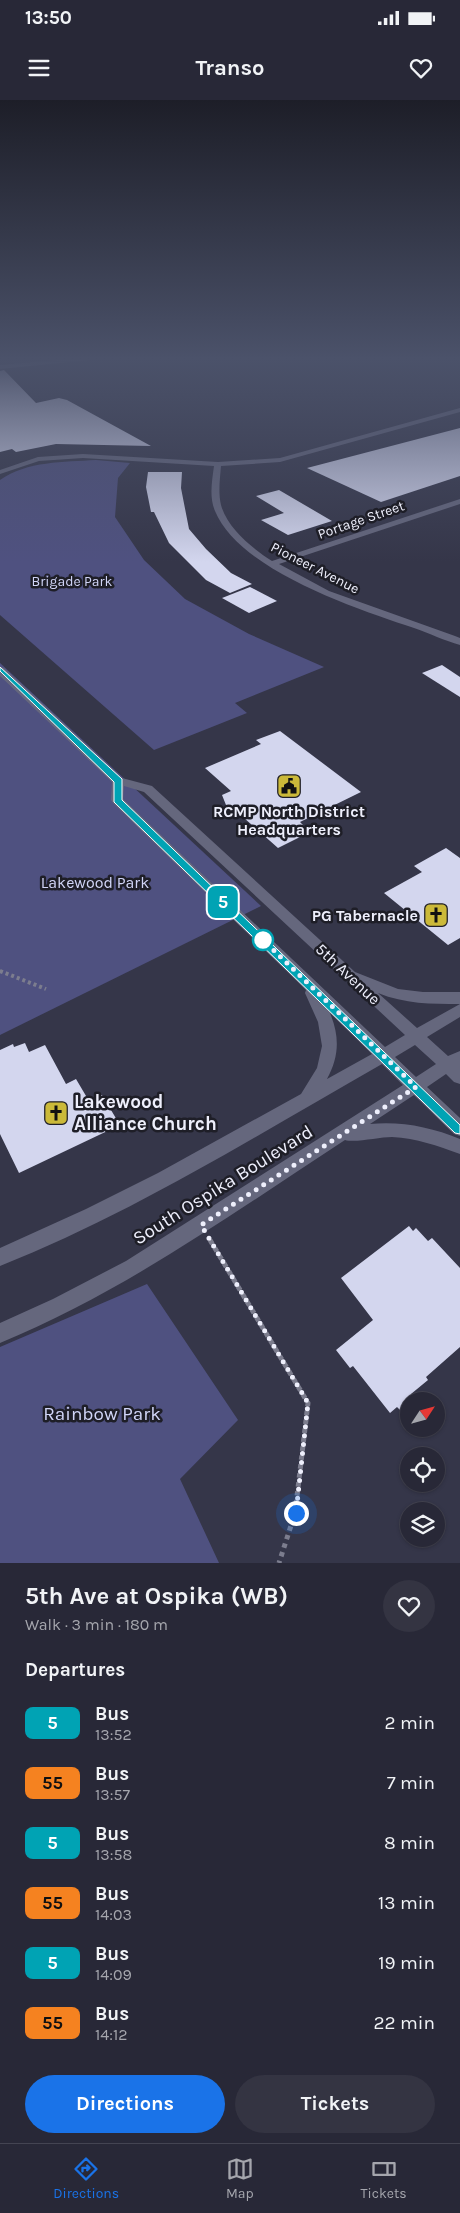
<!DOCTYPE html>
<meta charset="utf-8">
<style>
body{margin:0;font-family:Karla,sans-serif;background:#343442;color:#f1f3f6;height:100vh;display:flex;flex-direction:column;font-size:19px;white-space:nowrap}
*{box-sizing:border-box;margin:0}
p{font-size:16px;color:#a5a6ad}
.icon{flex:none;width:28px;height:28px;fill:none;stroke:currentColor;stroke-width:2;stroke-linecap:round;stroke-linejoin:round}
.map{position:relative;height:1463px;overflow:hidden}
.drawer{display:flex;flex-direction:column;background:#282837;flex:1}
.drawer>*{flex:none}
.badge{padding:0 10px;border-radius:8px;font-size:18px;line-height:32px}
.needle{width:32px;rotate:54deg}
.fabs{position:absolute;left:400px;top:1292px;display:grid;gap:10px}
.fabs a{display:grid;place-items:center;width:45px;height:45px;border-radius:50%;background:#282837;box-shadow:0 1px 4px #0004,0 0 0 1px #444452;font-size:25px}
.you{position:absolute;width:25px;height:25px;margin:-12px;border:4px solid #fff;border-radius:50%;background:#1a73e8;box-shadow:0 0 0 8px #1a73e833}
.map>.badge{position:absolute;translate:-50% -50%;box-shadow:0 0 0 2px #fff}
h2{padding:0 25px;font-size:19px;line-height:45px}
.round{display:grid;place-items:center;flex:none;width:52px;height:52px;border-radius:26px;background:#343442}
.headline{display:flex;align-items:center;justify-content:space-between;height:85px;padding:0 25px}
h1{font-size:24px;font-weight:700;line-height:38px}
.cta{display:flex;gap:10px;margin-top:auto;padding:10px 25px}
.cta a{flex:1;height:58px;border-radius:30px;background:#1a73e8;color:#fff;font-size:20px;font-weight:700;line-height:58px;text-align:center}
.cta a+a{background:#343442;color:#f1f3f6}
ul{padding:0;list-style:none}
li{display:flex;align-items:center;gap:15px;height:60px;padding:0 25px}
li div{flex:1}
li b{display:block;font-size:19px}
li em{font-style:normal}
li .badge{min-width:55px;font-weight:700;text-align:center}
.status{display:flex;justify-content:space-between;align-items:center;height:35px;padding:0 25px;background:#282837;direction:ltr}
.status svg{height:14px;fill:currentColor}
header{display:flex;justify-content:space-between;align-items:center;height:65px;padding:0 25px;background:#282837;font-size:22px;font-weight:700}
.tabs{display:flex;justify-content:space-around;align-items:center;height:70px;border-top:1px solid #444452;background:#282837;font-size:14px;color:#a5a6ad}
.tabs a{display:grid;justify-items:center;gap:2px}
.tabs .on{color:#1a73e8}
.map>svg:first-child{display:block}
.green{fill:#4f5180}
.building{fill:#d3d6ee}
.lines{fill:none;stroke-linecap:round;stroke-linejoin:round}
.path-far2{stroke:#7c7d8e;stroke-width:3;stroke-dasharray:2.5 2.5;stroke-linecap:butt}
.path-far1{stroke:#7c7d8e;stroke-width:4;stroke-dasharray:3 3;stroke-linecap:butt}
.path{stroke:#7c7d8e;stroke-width:5;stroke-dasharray:4.5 4.5;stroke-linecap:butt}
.street{fill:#65677d;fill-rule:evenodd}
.secondary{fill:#65677d;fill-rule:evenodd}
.line{fill:#00a3b4;stroke:#fff}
.walk{stroke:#eeeffc;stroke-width:5;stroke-dasharray:0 9}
.stop-dot{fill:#fff;stroke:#00a3b4;stroke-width:2.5}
.labels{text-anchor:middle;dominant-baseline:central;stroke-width:5;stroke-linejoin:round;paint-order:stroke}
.far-street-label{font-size:14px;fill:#eeeffc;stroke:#1e1e27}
.far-park-label{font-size:14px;fill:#d1d5f7;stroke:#1e1e27}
.poi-label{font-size:16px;font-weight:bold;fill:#eeeffc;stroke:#1e1e27}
.park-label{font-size:16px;fill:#d1d5f7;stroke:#1e1e27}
.street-label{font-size:16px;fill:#eeeffc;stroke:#1e1e27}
.near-poi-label{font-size:19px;font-weight:bold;fill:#eeeffc;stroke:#1e1e27;text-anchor:start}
.near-street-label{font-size:19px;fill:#eeeffc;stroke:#1e1e27}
.near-park-label{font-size:19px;fill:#d1d5f7;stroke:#1e1e27}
</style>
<div class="status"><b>13:50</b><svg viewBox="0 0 49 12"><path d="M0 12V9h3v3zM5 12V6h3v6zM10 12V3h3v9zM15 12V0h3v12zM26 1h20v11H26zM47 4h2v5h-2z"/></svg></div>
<header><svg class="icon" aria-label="menu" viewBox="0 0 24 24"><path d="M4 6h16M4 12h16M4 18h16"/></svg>Transo<svg class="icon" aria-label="heart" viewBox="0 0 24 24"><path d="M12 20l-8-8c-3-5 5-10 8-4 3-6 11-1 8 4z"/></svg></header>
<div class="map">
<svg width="460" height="1463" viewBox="0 0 460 1463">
<rect width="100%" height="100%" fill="#353649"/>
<g class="green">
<path d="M96 360 130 363 118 378 115 417 144 460 185 499 249 534 324 567 235 603 247 613 154 650 0 515V380C27 361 64 362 96 360Z"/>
<polygon points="0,563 261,806 0,935"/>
<polygon points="147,1184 238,1320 180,1379 219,1463 0,1463 0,1247"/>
</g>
<g class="building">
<polygon points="4,270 36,303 59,298 67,300 151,346 56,344 16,352 12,349 0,352 0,271"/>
<polygon points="460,328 460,376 381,402 307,368"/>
<polygon points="148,372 182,372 181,388 189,429 206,449 231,473 252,484 230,493 206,480 169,443 154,412 151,412 146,387"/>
<polygon points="279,390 332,421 288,435 261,420 284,413 256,396"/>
<polygon points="250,487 277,501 249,513 222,498"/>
<polygon points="442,565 460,577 460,597 422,573"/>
<polygon points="280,631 361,692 300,722 310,732 278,748 236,711 228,710 222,695 231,691 205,668 261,644 256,640"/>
<polygon points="446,748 460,758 460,838 448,845 384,793 422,772 414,766"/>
<polygon points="25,943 29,952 45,945 66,984 76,979 89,1001 102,995 120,1025 19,1073 0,1034 0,950 13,944 14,947"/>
<polygon points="409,1126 413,1131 416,1128 428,1141 432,1138 460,1168 460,1247 426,1277 428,1280 411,1294 415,1298 409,1301 401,1311 397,1307 390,1313 353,1266 350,1268 336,1250 373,1220 341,1178"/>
</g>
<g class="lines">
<polyline class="path-far2" points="0,871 3,872"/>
<polyline class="path-far1" points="0,871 46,889"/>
<polyline class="path" points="210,1140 308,1303 295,1413 279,1463"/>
<g class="street">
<polygon points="91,257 120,257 0,269 0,265"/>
<path d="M460 308V312L280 362 221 366C220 379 218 392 221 405 227 428 253 449 272 461L460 399V404L279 464 329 491 455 536 460 538V545C445 541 429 533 414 528 357 509 239 470 215 411 209 397 212 381 214 366L83 358 39 361 0 374V370L38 357 83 354 218 362 280 358Z"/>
</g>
<path class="secondary" d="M0 567 4 568 122 678 152 686 355 872 398 889 423 892H460V904C431 904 405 904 378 893L417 928 460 904V917L427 937 448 956 460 951V984L454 982 446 974 427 987 460 1018V1036L454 1034 414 995 370 1024C401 1021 431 1027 460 1039V1054C437 1046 417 1038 392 1037 379 1037 356 1043 345 1040 233 1113 124 1192 0 1243V1223L53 1199 126 1161 403 985 382 964C259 1034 132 1114 0 1166V1148L86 1109 158 1073 301 994 317 968 322 946 318 922 305 893 306 890 113 703 111 700 112 682 0 576ZM124 686 144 692 405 935 385 947 123 699ZM330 913 372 954 327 979C339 957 340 937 330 913ZM415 945 436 964 416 977 395 957Z"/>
</g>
<linearGradient id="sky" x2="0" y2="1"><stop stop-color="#1d1e28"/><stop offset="0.56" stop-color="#4b526a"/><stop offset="1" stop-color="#4b526a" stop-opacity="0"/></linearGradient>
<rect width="460" height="462" fill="url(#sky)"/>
<polygon class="line" points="0,567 122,679 122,700 460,1025 460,1034 455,1033 114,702 114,682 0,571"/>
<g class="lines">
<polyline class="walk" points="263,840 262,839 416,987 201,1125 308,1303 296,1413"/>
</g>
<defs>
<g id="civic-square" transform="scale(1.25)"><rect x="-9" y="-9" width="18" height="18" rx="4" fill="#cbb939" stroke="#1e1e27"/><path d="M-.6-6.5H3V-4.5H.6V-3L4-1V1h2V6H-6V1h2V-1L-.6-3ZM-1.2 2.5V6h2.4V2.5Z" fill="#111"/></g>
<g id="church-square" transform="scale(1.25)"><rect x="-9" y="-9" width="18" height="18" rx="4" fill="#cbb939" stroke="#1e1e27"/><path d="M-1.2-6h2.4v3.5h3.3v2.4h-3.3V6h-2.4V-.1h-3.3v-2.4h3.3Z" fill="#111"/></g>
</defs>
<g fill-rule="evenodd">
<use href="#civic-square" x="289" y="686"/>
<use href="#church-square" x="436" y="815"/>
<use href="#church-square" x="56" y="1013"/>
</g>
<circle class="stop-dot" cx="263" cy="840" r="10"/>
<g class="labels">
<g class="far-street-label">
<text transform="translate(361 420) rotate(-19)">Portage Street</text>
<text transform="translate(315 468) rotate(27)">Pioneer Avenue</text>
</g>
<g class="far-park-label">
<text x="72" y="481">Brigade Park</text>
</g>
<g class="poi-label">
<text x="289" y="711">RCMP North District<tspan x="289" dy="18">Headquarters</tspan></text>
<text x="418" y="815" text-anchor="end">PG Tabernacle</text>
</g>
<g class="park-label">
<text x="95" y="782">Lakewood Park</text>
</g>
<g class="street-label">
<text transform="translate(348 874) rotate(43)">5th Avenue</text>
</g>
<g class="near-poi-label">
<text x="74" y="1002">Lakewood<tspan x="74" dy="22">Alliance Church</tspan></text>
</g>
<g class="near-street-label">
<text transform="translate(223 1085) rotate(-32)">South Ospika Boulevard</text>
</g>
<g class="near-park-label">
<text x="102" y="1314">Rainbow Park</text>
</g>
</g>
</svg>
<div class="fabs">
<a><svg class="needle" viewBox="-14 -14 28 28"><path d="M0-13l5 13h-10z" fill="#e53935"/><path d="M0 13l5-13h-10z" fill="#a5a6ad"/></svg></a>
<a><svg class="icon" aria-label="locate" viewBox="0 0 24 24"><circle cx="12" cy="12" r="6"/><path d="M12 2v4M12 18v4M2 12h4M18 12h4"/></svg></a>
<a><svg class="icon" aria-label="layers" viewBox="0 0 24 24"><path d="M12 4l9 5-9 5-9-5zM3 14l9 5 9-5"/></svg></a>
</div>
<div class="you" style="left:296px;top:1413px"></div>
<b class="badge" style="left:223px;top:802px;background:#00a3b4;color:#fff">5</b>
</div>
<section class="drawer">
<div class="headline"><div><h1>5th Ave at Ospika (WB)</h1><p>Walk · 3 min · 180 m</p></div><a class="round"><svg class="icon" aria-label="heart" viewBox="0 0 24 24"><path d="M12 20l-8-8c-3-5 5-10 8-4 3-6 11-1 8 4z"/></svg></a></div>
<h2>Departures</h2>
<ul>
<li><span class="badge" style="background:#00a3b4;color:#fff">5</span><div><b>Bus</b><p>13:52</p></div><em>2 min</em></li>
<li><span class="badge" style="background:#f58220;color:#111">55</span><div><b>Bus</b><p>13:57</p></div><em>7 min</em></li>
<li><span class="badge" style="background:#00a3b4;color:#fff">5</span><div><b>Bus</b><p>13:58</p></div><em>8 min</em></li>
<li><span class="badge" style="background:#f58220;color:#111">55</span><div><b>Bus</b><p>14:03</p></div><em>13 min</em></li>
<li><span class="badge" style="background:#00a3b4;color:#fff">5</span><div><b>Bus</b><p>14:09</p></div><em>19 min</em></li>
<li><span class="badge" style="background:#f58220;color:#111">55</span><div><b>Bus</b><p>14:12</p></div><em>22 min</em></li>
</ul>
<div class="cta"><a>Directions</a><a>Tickets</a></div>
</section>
<nav class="tabs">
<a class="on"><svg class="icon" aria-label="directions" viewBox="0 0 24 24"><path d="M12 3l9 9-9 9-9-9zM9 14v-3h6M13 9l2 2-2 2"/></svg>Directions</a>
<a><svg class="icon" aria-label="map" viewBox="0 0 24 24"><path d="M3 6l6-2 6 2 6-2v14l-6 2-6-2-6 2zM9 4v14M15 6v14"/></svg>Map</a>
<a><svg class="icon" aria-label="tickets" viewBox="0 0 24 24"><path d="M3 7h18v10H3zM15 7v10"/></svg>Tickets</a>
</nav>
